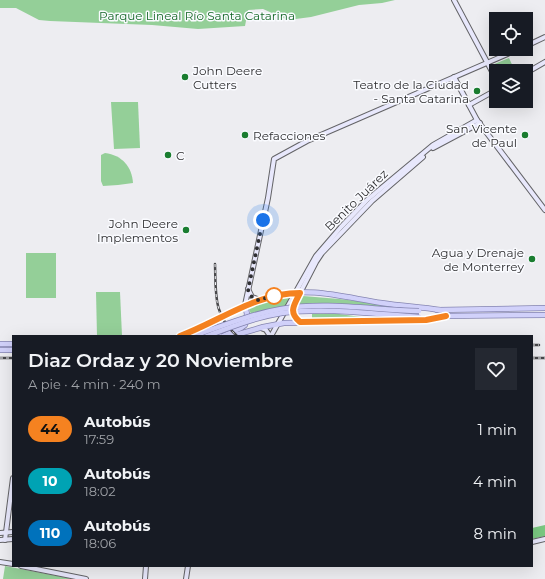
<!DOCTYPE html>
<html lang="es">
<meta charset="utf-8">
<style>
body{margin:0;font-family:Montserrat,sans-serif;background:#242831;color:#f1f3f6;height:100vh;display:flex;flex-direction:column;font-size:15px;white-space:nowrap}
*{box-sizing:border-box;margin:0}
p{font-size:13px;color:#9ea1a6}
.icon{flex:none;width:22px;height:22px;fill:none;stroke:currentColor;stroke-width:2;stroke-linecap:round;stroke-linejoin:round}
.map{position:relative;flex:1;overflow:hidden}
.side{position:absolute;left:12px;top:335px;width:521px;height:232px;display:flex;flex-direction:column;background:#171b24;border-radius:0px;box-shadow:0 4px 16px #0002}
.side>*{flex:none}
.badge{padding:0 8px;border-radius:13px;font-size:14px;line-height:26px}
.tools{position:absolute;left:489px;top:12px;display:grid;gap:8px}
.tools a{display:grid;place-items:center;width:44px;height:44px;border-radius:0px;background:#171b24;box-shadow:0 4px 16px #0002;font-size:20px}
.you{position:absolute;width:20px;height:20px;margin:-10px;border:3px solid #fff;border-radius:50%;background:#1a73e8;box-shadow:0 0 0 6px #1a73e833}
.map>.badge{position:absolute;translate:-50% -50%;box-shadow:0 0 0 2px #fff}
.round{display:grid;place-items:center;flex:none;width:42px;height:42px;border-radius:0px;background:#242831}
.summary{display:flex;align-items:center;justify-content:space-between;height:68px;padding:0 16px}
h1{font-size:19px;font-weight:600;line-height:30px}
ul{padding:0;list-style:none}
li{display:flex;align-items:center;gap:12px;height:52px;padding:0 16px}
li div{flex:1}
li b{display:block;font-size:15px}
li em{font-style:normal}
li .badge{min-width:44px;font-weight:700;text-align:center}
.map>svg:first-child{display:block}
.green{fill:#94cf98}
.water{fill:#7bc982}
.lines{fill:none;stroke-linecap:round;stroke-linejoin:round}
.secondary-casing{stroke:#646467;stroke-width:6}
.primary-casing{stroke:#8585b1;stroke-width:6}
.secondary{stroke:#e8e8fc;stroke-width:4}
.primary{stroke:#d1d1fa;stroke-width:4.5}
.rail-casing{stroke:#47474a;stroke-width:2.5}
.rail{stroke:#fafbff;stroke-width:1;stroke-dasharray:3;stroke-linecap:butt}
.primary-bridge-casing{stroke:#8585b1;stroke-width:6;stroke-linecap:butt}
.primary-bridge{stroke:#d1d1fa;stroke-width:4.5}
.line-casing{stroke:#fff;stroke-width:9}
.line{stroke:#f58220;stroke-width:6}
.walk{stroke:#2f2f31;stroke-width:4;stroke-dasharray:0 7.2}
.poi-dot{fill:#1a7d30;stroke:#fafbff;stroke-width:1.5}
.stop-dot{fill:#fff;stroke:#f58220;stroke-width:2}
.labels{text-anchor:middle;dominant-baseline:central;stroke-width:3;stroke-linejoin:round;paint-order:stroke}
.park-label{font-size:12px;fill:#166928;stroke:#fafbff}
.poi-label{font-size:12px;fill:#2f2f31;stroke:#fafbff;text-anchor:end}
.street-label{font-size:12px;fill:#2f2f31;stroke:#fafbff}
</style>
<div class="map">
<svg width="545" height="579" viewBox="0 0 545 579">
<rect width="100%" height="100%" fill="#ededf1"/>
<g class="green">
<polygon points="0,0 395,0 382,3 359,5 311,17 288,20 263,9 248,10 245,26 198,29 152,25 50,21 39,20 16,8 0,8"/>
<polygon points="509,58 515,71 496,71 496,73 492,65"/>
<polygon points="111,102 138,102 140,148 114,149"/>
<path d="M105 153C122 155 132 167 133 183L118 185 103 186 101 181V155Z"/>
<rect x="26" y="253" width="30" height="45"/>
<polygon points="96,292 120,292 122,336 97,336"/>
<polygon points="293,295 287,306 251,314 248,307 275,298"/>
<polygon points="303,296 339,299 426,309 406,309 331,304 297,304"/>
<polygon points="312,314 339,314 376,319 312,319"/>
<polygon points="5,566 73,579 3,579"/>
</g>
<polygon class="water" points="545,525 545,536 532,539 532,528"/>
<g class="lines">
<g class="secondary-casing">
<g id="secondary">
<polyline points="454,0 496,79"/>
<polyline points="526,46 545,37"/>
<polyline points="526,73 545,62"/>
<polyline points="454,77 477,120 545,210"/>
<polyline points="469,105 496,90"/>
<polyline points="433,148 480,123"/>
<polyline points="248,289 252,297 260,300"/>
<polyline points="300,293 316,262 322,253 372,201 423,157"/>
<polyline points="245,305 268,198 274,159 307,141 519,49"/>
<polyline points="261,328 266,330 270,336"/>
<polyline points="271,336 316,256 341,227 367,200 433,145 477,120"/>
<polyline points="0,533 13,532"/>
<polyline points="0,540 13,539"/>
<polyline points="5,540 13,478"/>
<polyline points="532,542 545,539"/>
<polyline points="0,562 13,564"/>
<polyline points="21,566 86,579"/>
<polyline points="145,579 146,566"/>
<polyline points="186,579 188,566"/>
</g>
</g>
<g class="primary-casing">
<g id="primary">
<polyline points="437,310 545,308"/>
<polyline points="445,316 545,315"/>
<path d="M300 322C288 312 294 304 300 293"/>
<path d="M208 324C216 323 221 328 219 336"/>
<path d="M179 336C212 324 239 306 272 296 307 286 347 298 382 303 401 306 420 307 440 310"/>
<polyline points="223,336 241,328 245,325 247,314 245,305"/>
<polyline points="232,336 263,327 284,323 426,320 446,316"/>
<polyline points="0,344 13,344"/>
<polyline points="0,350 13,350"/>
</g>
</g>
<use href="#secondary" class="secondary"/>
<use href="#primary" class="primary"/>
<g class="rail-casing">
<g id="rail">
<path d="M215 264C216 294 213 315 237 336"/>
<polyline points="532,345 539,345"/>
<polyline points="0,358 13,358"/>
<polyline points="532,358 545,358"/>
</g>
</g>
<use href="#rail" class="rail"/>
<g class="primary-bridge-casing">
<g id="primary-bridge">
<path d="M193 336C222 326 251 314 281 309 327 301 373 310 419 311"/>
<path d="M207 336C231 327 256 317 282 313 327 307 374 314 419 317"/>
</g>
</g>
<use href="#primary-bridge" class="primary-bridge"/>
</g>
<g class="lines">
<g class="line-casing">
<path id="line" d="M180 336C220 321 256 293 300 293 294 305 288 312 300 322L426 320 446 316"/>
</g>
<use href="#line" class="line"/>
<polyline class="walk" points="263,220 248,290 251,296 258,300 274,296"/>
</g>
<g class="poi-dot">
<circle cx="185" cy="77" r="4"/>
<circle cx="477" cy="91" r="4"/>
<circle cx="245" cy="135" r="4"/>
<circle cx="525" cy="135" r="4"/>
<circle cx="168" cy="155" r="4"/>
<circle cx="186" cy="230" r="4"/>
<circle cx="532" cy="259" r="4"/>
</g>
<circle class="stop-dot" cx="274" cy="296" r="8"/>
<g class="labels">
<g class="park-label">
<text x="197" y="15">Parque Lineal Río Santa Catarina</text>
</g>
<g class="poi-label">
<text x="193" y="70" text-anchor="start">John Deere<tspan x="193" dy="14">Cutters</tspan></text>
<text x="469" y="84">Teatro de la Ciudad<tspan x="469" dy="14">- Santa Catarina</tspan></text>
<text x="517" y="128">San Vicente<tspan x="517" dy="14">de Paul</tspan></text>
<text x="253" y="135" text-anchor="start">Refacciones</text>
<text x="176" y="155" text-anchor="start">C</text>
<text x="178" y="223">John Deere<tspan x="178" dy="14">Implementos</tspan></text>
<text x="524" y="252">Agua y Drenaje<tspan x="524" dy="14">de Monterrey</tspan></text>
</g>
<g class="street-label">
<text transform="translate(356 200) rotate(-44)">Benito Juárez</text>
</g>
</g>
</svg>
<div class="tools">
<a><svg class="icon" aria-label="locate" viewBox="0 0 24 24"><circle cx="12" cy="12" r="6"/><path d="M12 2v4M12 18v4M2 12h4M18 12h4"/></svg></a>
<a><svg class="icon" aria-label="layers" viewBox="0 0 24 24"><path d="M12 4l9 5-9 5-9-5zM3 14l9 5 9-5"/></svg></a>
</div>
<div class="you" style="left:263px;top:220px"></div>
<section class="side">
<div class="summary"><div><h1>Diaz Ordaz y 20 Noviembre</h1><p>A pie · 4 min · 240 m</p></div><a class="round"><svg class="icon" aria-label="heart" viewBox="0 0 24 24"><path d="M12 20l-8-8c-3-5 5-10 8-4 3-6 11-1 8 4z"/></svg></a></div>
<ul>
<li><span class="badge" style="background:#f58220;color:#111">44</span><div><b>Autobús</b><p>17:59</p></div><em>1 min</em></li>
<li><span class="badge" style="background:#00a3b4;color:#fff">10</span><div><b>Autobús</b><p>18:02</p></div><em>4 min</em></li>
<li><span class="badge" style="background:#0072bc;color:#fff">110</span><div><b>Autobús</b><p>18:06</p></div><em>8 min</em></li>
</ul>
</section>
</div>
